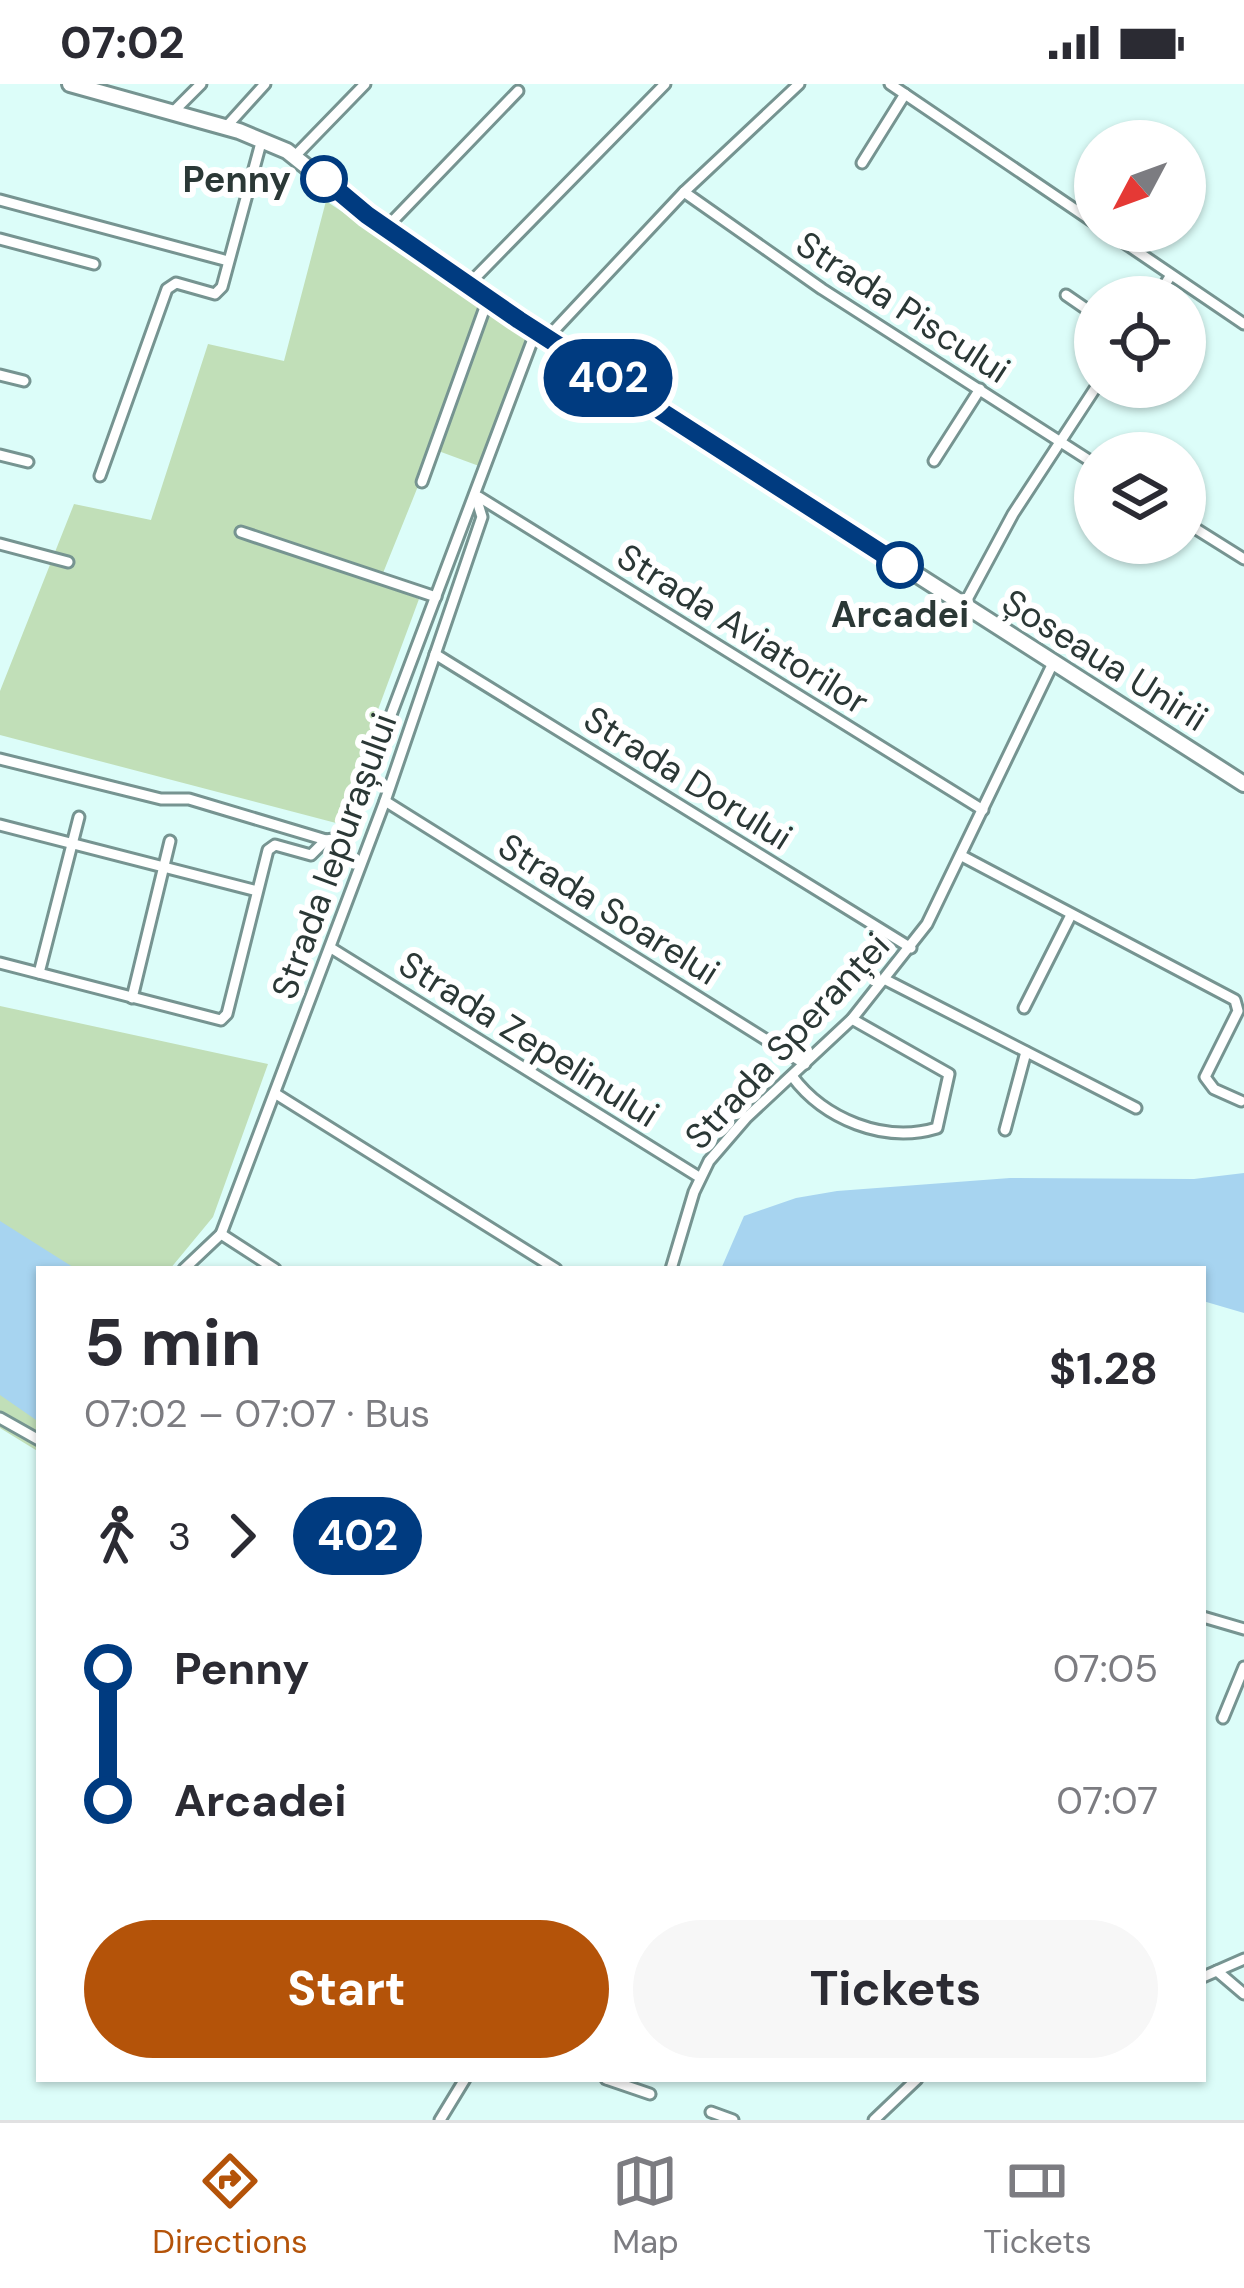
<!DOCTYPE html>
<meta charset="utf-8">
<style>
body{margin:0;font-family:"DM Sans",sans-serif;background:#f7f7f7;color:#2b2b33;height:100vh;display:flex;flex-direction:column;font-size:45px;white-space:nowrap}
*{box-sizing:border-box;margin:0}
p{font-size:39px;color:#7c7c81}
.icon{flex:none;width:66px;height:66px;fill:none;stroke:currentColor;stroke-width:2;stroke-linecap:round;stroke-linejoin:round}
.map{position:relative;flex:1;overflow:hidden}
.drawer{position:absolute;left:36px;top:1182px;width:1170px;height:816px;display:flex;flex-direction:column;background:#fff;border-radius:0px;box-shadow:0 3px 9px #0004}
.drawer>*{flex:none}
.badge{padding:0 24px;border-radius:39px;font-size:42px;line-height:78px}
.needle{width:78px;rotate:229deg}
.fabs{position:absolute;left:1074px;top:36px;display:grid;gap:24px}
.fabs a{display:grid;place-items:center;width:132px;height:132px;border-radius:50%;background:#fff;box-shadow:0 3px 9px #0004;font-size:60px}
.map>.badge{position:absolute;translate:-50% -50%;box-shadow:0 0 0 6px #fff}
.legs{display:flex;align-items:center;gap:18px;height:132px;padding:0 48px;font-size:39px}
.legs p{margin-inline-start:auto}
.headline{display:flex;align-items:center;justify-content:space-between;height:204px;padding:0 48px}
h1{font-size:66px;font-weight:700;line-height:90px}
.action{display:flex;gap:24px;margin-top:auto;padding:24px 48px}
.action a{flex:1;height:138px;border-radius:72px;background:#b45309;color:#fff;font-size:48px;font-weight:700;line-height:138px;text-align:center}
.action a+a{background:#f7f7f7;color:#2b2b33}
ul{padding:0 48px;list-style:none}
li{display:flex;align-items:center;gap:42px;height:132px;font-size:45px}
li i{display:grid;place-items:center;width:18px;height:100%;margin:0 15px;background:currentColor}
li i::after{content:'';width:30px;height:30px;margin:-15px;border:9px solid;border-radius:50%;background:#fff}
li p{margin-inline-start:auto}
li:first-child i{background:linear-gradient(#0000 50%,currentColor 0)}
li:last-child i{background:linear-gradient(currentColor 50%,#0000 0)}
.status{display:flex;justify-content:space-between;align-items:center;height:84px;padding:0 60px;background:#fff;direction:ltr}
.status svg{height:33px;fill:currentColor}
.dock{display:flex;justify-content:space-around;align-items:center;height:168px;border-top:3px solid #e1e1e2;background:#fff;font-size:33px;color:#7c7c81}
.dock a{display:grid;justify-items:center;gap:6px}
.dock .on{color:#b45309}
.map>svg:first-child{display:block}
.green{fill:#c1dfb8}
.water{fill:#a7d4f0}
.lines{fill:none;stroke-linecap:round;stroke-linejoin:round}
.street-casing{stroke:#769491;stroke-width:15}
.secondary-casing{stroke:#769491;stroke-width:20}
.street{stroke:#fff;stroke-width:9}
.secondary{stroke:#fff;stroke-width:14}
.line-1-casing{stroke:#fff;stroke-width:27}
.line-1{stroke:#003b80;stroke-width:18}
.stop-1-dot{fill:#fff;stroke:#003b80;stroke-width:6}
.labels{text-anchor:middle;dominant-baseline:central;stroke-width:12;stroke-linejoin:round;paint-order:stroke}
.stop-label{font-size:36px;font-weight:bold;fill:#2b3836;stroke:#fff;text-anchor:end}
.street-label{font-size:36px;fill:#2b3836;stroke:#fff}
</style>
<div class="status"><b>07:02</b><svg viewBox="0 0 49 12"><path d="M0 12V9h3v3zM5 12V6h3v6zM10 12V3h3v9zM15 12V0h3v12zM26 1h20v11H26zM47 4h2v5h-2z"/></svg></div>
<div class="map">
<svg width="1244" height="2036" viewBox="0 0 1244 2036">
<rect width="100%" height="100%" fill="#dcfdf9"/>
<g class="green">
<polygon points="326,117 528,251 479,382 433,365 379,499 419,515 336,739 0,651 0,607 74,420 151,436 208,260 284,277"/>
<polygon points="0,922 268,980 213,1133 170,1185 39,1185 39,1368 0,1344"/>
</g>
<g class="water">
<polygon points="1244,1089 1244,1229 1203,1217 1203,1185 721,1185 744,1132 796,1114 837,1107 1010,1094 1194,1095"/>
<polygon points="0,1137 76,1185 39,1185 39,1338 0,1311"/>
</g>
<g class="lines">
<g class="street-casing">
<g id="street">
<polyline points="890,0 1095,139"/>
<polyline points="174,27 201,0"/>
<polyline points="226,43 265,0"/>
<polyline points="295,72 365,0"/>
<polyline points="862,79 905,10"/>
<polyline points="684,108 822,205 1095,380"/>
<polyline points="0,116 228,177"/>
<polyline points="386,144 518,7"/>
<polyline points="1107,147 1244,240"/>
<polyline points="0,155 94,180"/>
<polyline points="468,201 665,0"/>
<polyline points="1066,211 1095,231"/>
<polyline points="1157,213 1171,191"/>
<polyline points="547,254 684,108 799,0"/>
<polyline points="0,291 24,297"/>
<polyline points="0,371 28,378"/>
<polyline points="934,377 980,305"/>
<polyline points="100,392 167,205 176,199 215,210 222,203 262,55"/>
<polyline points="422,398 488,215"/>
<polyline points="479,413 983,726"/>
<polyline points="1185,438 1244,475"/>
<polyline points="241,448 436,513"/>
<polyline points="0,460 68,478"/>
<polyline points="964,521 1013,430 1096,303"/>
<polyline points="435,570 911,864"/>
<polyline points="0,675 161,715 189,715 326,756 340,754 349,742 536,247"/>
<polyline points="385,717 805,980"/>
<polyline points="0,741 257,807"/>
<polyline points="962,772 1235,916 1238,927 1205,993 1214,1005 1241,1017"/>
<polyline points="331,864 699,1093"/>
<polyline points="0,879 221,936 227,930 268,766 275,761 311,771 326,756"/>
<polyline points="39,889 79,733"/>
<polyline points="886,896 1136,1024"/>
<polyline points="132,914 170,757"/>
<polyline points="1024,924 1071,831"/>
<path d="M792 992C824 1035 884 1060 937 1044L949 990 852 935"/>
<polyline points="276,1010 556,1185"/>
<polyline points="1005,1046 1026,968"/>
<polyline points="221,1150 385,717 482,433 475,410"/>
<polyline points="221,1150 275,1185"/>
<polyline points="184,1185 221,1150"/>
<polyline points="671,1185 694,1108 709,1077 746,1034 852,935 927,840 1053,579"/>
<polyline points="0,1334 39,1356"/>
<polyline points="1203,1533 1244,1545"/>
<polyline points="1223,1634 1244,1583"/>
<polyline points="1217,1887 1244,1910"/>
<polyline points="1203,1893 1244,1875"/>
<polyline points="606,1995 650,2010"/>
<polyline points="711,2028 733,2036"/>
<polyline points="440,2036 465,1995"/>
<polyline points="874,2036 917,1995"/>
</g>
</g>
<g class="secondary-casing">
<polyline id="secondary" points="70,0 239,47 287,67 367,131 547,254 1244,700"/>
</g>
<use href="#street" class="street"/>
<use href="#secondary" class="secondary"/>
</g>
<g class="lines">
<g class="line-1-casing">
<polyline id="line-1" points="324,95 367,131 519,236 900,481"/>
</g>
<use href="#line-1" class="line-1"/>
</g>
<g class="stop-1-dot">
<circle cx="324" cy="95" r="21"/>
<circle cx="900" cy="481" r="21"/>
</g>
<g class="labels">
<g class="stop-label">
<text x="291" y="95">Penny</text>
<text x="900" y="530" text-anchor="middle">Arcadei</text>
</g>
<g class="street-label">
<text transform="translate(903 223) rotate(33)">Strada Piscului</text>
<text transform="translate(743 545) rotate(32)">Strada Aviatorilor</text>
<text transform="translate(1105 576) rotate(32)">Șoseaua Unirii</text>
<text transform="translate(688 694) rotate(32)">Strada Dorului</text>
<text transform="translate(334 772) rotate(-70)">Strada Iepurașului</text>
<text transform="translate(609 825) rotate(32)">Strada Soarelui</text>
<text transform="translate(529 955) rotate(32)">Strada Zepelinului</text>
<text transform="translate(787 957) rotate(-47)">Strada Speranței</text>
</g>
</g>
</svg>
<div class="fabs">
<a><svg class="needle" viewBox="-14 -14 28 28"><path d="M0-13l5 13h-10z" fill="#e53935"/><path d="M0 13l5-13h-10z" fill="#7c7c81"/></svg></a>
<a><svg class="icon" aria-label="locate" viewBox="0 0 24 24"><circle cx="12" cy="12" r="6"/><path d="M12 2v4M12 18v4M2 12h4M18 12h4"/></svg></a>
<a><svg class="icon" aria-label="layers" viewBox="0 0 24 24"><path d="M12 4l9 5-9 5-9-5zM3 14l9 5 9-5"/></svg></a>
</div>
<b class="badge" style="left:608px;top:294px;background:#003b80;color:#fff">402</b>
<section class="drawer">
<div class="headline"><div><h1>5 min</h1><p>07:02 – 07:07 · Bus</p></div><b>$1.28</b></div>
<div class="legs"><svg class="icon" aria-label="walk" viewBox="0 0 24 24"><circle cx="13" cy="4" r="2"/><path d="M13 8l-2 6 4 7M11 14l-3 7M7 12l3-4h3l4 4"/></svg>3<svg class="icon" aria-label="forward" viewBox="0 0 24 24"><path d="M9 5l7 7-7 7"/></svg><b class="badge" style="background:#003b80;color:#fff">402</b></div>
<ul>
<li><i style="color:#003b80"></i><b>Penny</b><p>07:05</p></li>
<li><i style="color:#003b80"></i><b>Arcadei</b><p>07:07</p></li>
</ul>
<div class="action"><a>Start</a><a>Tickets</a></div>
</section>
</div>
<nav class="dock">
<a class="on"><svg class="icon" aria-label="directions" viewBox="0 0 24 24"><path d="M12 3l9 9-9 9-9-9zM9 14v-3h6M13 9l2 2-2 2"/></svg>Directions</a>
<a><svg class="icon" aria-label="map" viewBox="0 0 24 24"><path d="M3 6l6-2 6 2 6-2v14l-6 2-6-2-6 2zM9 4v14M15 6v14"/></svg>Map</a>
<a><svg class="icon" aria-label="tickets" viewBox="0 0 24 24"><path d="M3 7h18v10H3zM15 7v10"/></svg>Tickets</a>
</nav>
